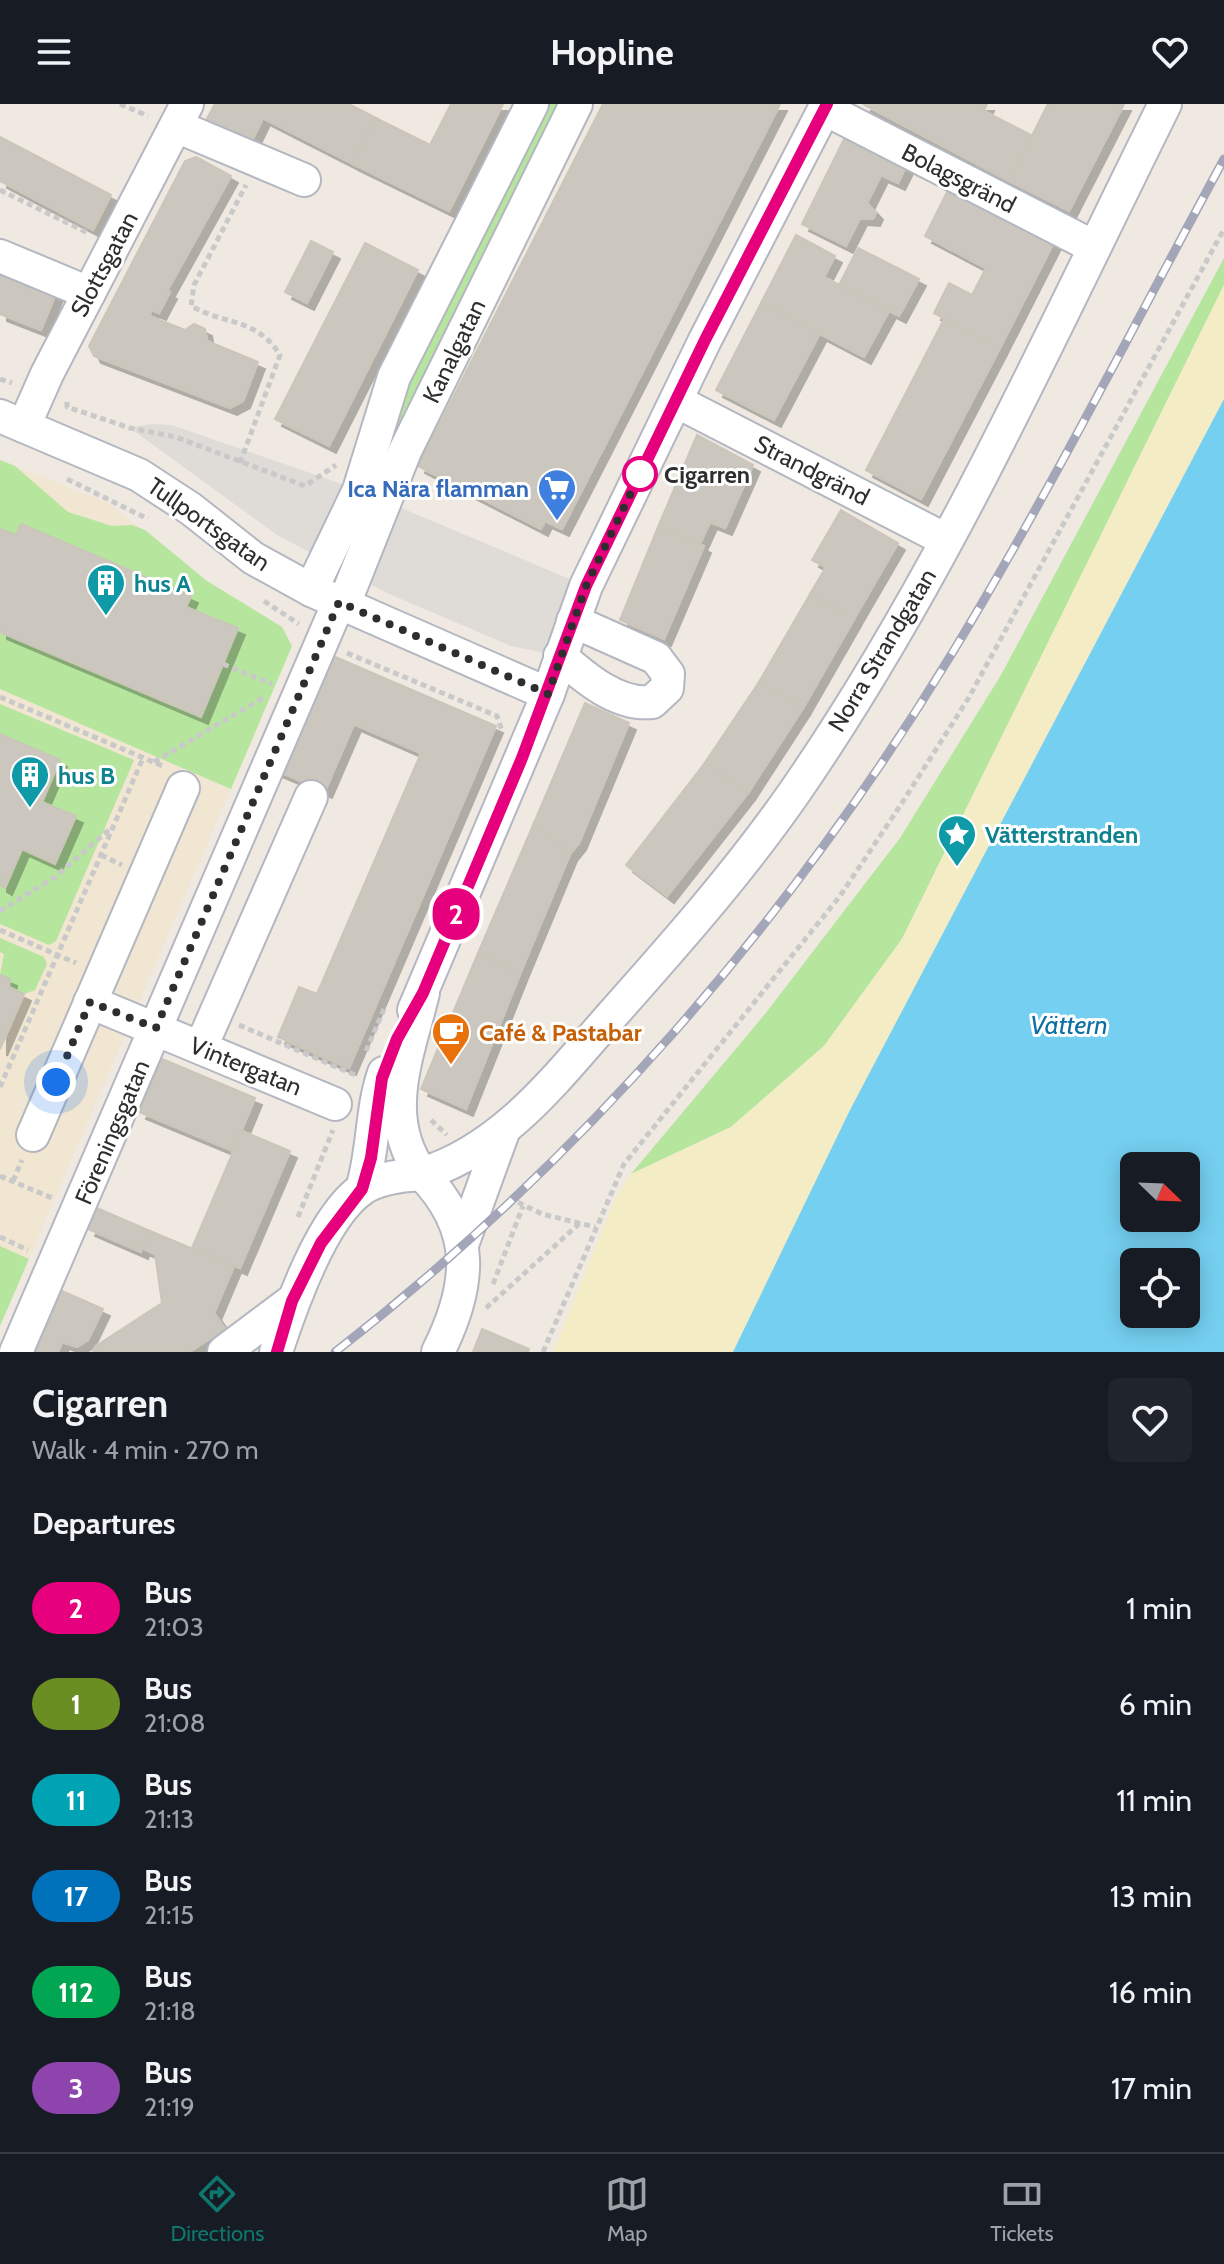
<!DOCTYPE html>
<meta charset="utf-8">
<style>
body{margin:0;font-family:Cabin,sans-serif;background:#20242c;color:#f1f3f6;height:100vh;display:flex;flex-direction:column;font-size:30px;white-space:nowrap}
*{box-sizing:border-box;margin:0}
p{font-size:26px;color:#9ea1a6}
.icon{flex:none;width:44px;height:44px;fill:none;stroke:currentColor;stroke-width:2;stroke-linecap:round;stroke-linejoin:round}
.map{position:relative;height:1248px;overflow:hidden}
.details{display:flex;flex-direction:column;background:#171b24;flex:1}
.details>*{flex:none}
.badge{padding:0 16px;border-radius:26px;font-size:28px;line-height:52px}
.needle{width:52px;rotate:113deg}
.controls{position:absolute;left:1120px;top:1048px;display:grid;gap:16px}
.controls a{display:grid;place-items:center;width:80px;height:80px;border-radius:12px;background:#171b24;box-shadow:0 4px 20px #0003;font-size:40px}
.you{position:absolute;width:40px;height:40px;margin:-20px;border:6px solid #fff;border-radius:50%;background:#1a73e8;box-shadow:0 0 0 12px #1a73e833}
.map>.badge{position:absolute;translate:-50% -50%;box-shadow:0 0 0 4px #fff}
h2{padding:0 32px;font-size:30px;line-height:72px}
.round{display:grid;place-items:center;flex:none;width:84px;height:84px;border-radius:12px;background:#20242c}
.overview{display:flex;align-items:center;justify-content:space-between;height:136px;padding:0 32px}
h1{font-size:38px;font-weight:700;line-height:60px}
ul{padding:0;list-style:none}
li{display:flex;align-items:center;gap:24px;height:96px;padding:0 32px}
li div{flex:1}
li b{display:block;font-size:30px}
li em{font-style:normal}
li .badge{min-width:88px;font-weight:700;text-align:center}
header{display:flex;justify-content:space-between;align-items:center;height:104px;padding:0 32px;background:#171b24;font-size:36px;font-weight:700}
.dock{display:flex;justify-content:space-around;align-items:center;height:112px;border-top:2px solid #363941;background:#171b24;font-size:22px;color:#9ea1a6}
.dock a{display:grid;justify-items:center;gap:4px}
.dock .selected{color:#0f766e}
.map>svg:first-child{display:block}
.education{fill:#f0e6d1}
.green{fill:#b6e59e}
.sand{fill:#f3ecc5}
.plaza{fill:#dfdcd8}
.water{fill:#75cff0;fill-rule:evenodd}
.building{fill:#cbc7bf;stroke:#cbc5ba;stroke-width:2;filter:url(#shadow)}
.lines{fill:none;stroke-linecap:round;stroke-linejoin:round}
.minor-casing{stroke:#b4b7c1;stroke-width:36}
.path{stroke:#c9c9c9;stroke-width:5;stroke-dasharray:6 4;stroke-linecap:butt}
.minor{stroke:#fff;stroke-width:32}
.rail-casing{stroke:#a3a6b8;stroke-width:9}
.rail{stroke:#fff;stroke-width:6;stroke-dasharray:18;stroke-linecap:butt}
.line-casing{stroke:#fff;stroke-width:18}
.line{stroke:#e6007e;stroke-width:12}
.walk{stroke:#2e2e2e;stroke-width:8;stroke-dasharray:0 14.4}
.stop-dot{fill:#fff;stroke:#e6007e;stroke-width:4}
.labels{text-anchor:middle;dominant-baseline:central;stroke-width:6;stroke-linejoin:round;paint-order:stroke}
.street-label{font-size:24px;fill:#2e2e2e;stroke:#fff}
.stop-label{font-size:24px;font-weight:bold;fill:#2e2e2e;stroke:#fff;text-anchor:start}
.shop-label{font-size:24px;font-weight:bold;fill:#366cbe;stroke:#fff;text-anchor:end}
.culture-label{font-size:24px;font-weight:bold;fill:#0d838f;stroke:#fff;text-anchor:start}
.food-label{font-size:24px;font-weight:bold;fill:#c56008;stroke:#fff;text-anchor:start}
.water-label{font-size:26px;font-style:italic;fill:#0d6fa3;stroke:#fff}
</style>
<header><svg class="icon" aria-label="menu" viewBox="0 0 24 24"><path d="M4 6h16M4 12h16M4 18h16"/></svg>Hopline<svg class="icon" aria-label="heart" viewBox="0 0 24 24"><path d="M12 20l-8-8c-3-5 5-10 8-4 3-6 11-1 8 4z"/></svg></header>
<div class="map">
<svg width="1224" height="1248" viewBox="0 0 1224 1248">
<defs>
<filter id="shadow"><feDropShadow dx="7" dy="7" stdDeviation="0" flood-color="#0004"/></filter>
</defs>
<rect width="100%" height="100%" fill="#efe9e1"/>
<polygon class="education" points="0,356 110,400 207,477 282,523 292,542 0,1222"/>
<g class="green">
<polygon points="532,0 576,0 385,397 377,333"/>
<polygon points="1224,154 1224,181 902,835 824,942 731,1023 631,1070 765,910 900,734 1001,571"/>
<polygon points="0,356 15,362 68,408 112,422 132,421 145,426 207,477 282,523 292,542 231,685 0,585 0,528 201,613 238,525 186,503 191,491 22,420 16,431 0,425"/>
<polygon points="0,600 134,656 56,837 49,841 0,820 0,781 6,783 22,745 56,759 75,712 42,698 60,656 0,630"/>
<polygon points="0,834 44,853 47,860 35,886 24,890 9,883 10,875 0,871 4,850 0,848"/>
<polygon points="0,1142 29,1155 0,1222"/>
</g>
<polygon class="sand" points="1224,181 1224,295 850,1006 733,1248 553,1248 615,1095 631,1070 731,1023 824,942 902,835"/>
<polygon class="plaza" points="150,320 172,321 359,386 586,482 560,552 511,542 387,489 277,431 130,324"/>
<path class="water" d="M1224 295V1248H733L850 1006ZM1134 1062H1186V1114H1134ZM1134 1158H1186V1210H1134Z"/>
<g class="building">
<polygon points="215,0 349,0 376,14 353,60 263,14 250,41 205,18"/>
<polygon points="451,0 503,0 449,107 353,60 376,14 430,41"/>
<polygon points="603,0 780,0 562,425 545,417 541,425 418,362"/>
<polygon points="863,0 987,0 984,7 1031,31 1009,77"/>
<polygon points="1048,0 1124,0 1069,107 1009,77"/>
<polygon points="846,31 907,61 898,79 881,71 867,99 876,109 873,115 860,114 846,142 802,120"/>
<polygon points="0,33 111,91 93,126 0,77"/>
<polygon points="196,53 231,72 167,187 170,188 159,209 152,206 149,212 185,226 194,220 205,225 207,237 258,258 243,297 230,304 94,252 89,242 185,57"/>
<polygon points="949,84 1054,138 1000,244 934,209 949,179 972,191 986,164 925,132"/>
<polygon points="796,131 835,152 824,173 889,207 864,253 761,199"/>
<polygon points="311,137 333,148 307,199 285,188"/>
<polygon points="365,139 418,166 329,342 275,315"/>
<polygon points="858,144 919,175 899,212 839,181"/>
<polygon points="0,161 58,184 41,226 0,210"/>
<polygon points="761,199 820,229 774,316 716,286"/>
<polygon points="944,215 1000,244 921,395 866,366"/>
<polygon points="697,331 753,361 725,424 710,418 700,440 658,423"/>
<polygon points="841,406 898,439 854,515 810,490 826,463 812,456"/>
<polygon points="21,420 191,492 186,503 238,524 201,613 0,528 0,425 16,431"/>
<polygon points="658,423 704,442 664,535 620,516"/>
<polygon points="810,490 854,515 803,604 759,578"/>
<polygon points="326,549 496,622 349,964 278,933 299,883 317,890 421,649 354,620 325,687 275,666"/>
<polygon points="759,578 803,604 748,689 704,660"/>
<polygon points="585,599 629,619 579,739 570,750 534,719"/>
<polygon points="0,630 60,656 42,698 76,712 55,760 22,745 5,784 0,781"/>
<polygon points="704,660 748,689 667,792 626,761"/>
<polygon points="534,719 570,750 520,870 478,849"/>
<polygon points="478,849 520,870 466,1005 421,985"/>
<polygon points="0,871 10,875 9,883 24,890 0,945"/>
<polygon points="162,955 255,994 233,1047 139,1008"/>
<polygon points="242,1027 290,1047 240,1164 192,1144"/>
<polygon points="97,1104 150,1127 141,1148 88,1125"/>
<polygon points="150,1127 234,1162 214,1209 225,1225 189,1248 93,1248 96,1242 162,1199 155,1150 142,1144"/>
<polygon points="62,1187 103,1205 88,1236 77,1243 62,1238 58,1248 36,1248"/>
<polygon points="482,1225 529,1245 528,1248 473,1248"/>
</g>
<g class="lines">
<g class="minor-casing">
<g id="minor">
<polyline points="825,5 1094,143"/>
<polyline points="176,22 304,76"/>
<polyline points="0,152 89,189"/>
<polyline points="676,297 946,436"/>
<polyline points="0,312 139,371 191,405 253,454 311,486 548,590"/>
<polyline points="24,322 47,270 187,0"/>
<polyline points="311,486 359,386 394,273 532,0"/>
<polyline points="344,500 405,347 576,0"/>
<path d="M560 552C584 573 617 602 652 598L667 584 668 570 656 554 573 517"/>
<path d="M423 889C408 951 380 1014 422 1070 504 1045 558 972 613 910 676 839 739 768 794 689 942 475 1049 233 1165 0"/>
<polyline points="90,898 335,1000"/>
<polyline points="414,906 548,590 586,482 705,236 827,0"/>
<polyline points="201,943 311,693"/>
<polyline points="33,1031 183,684"/>
<path d="M362 1085C374 1047 371 1006 384 969"/>
<polyline points="463,1138 503,1028"/>
<polyline points="16,1248 339,498"/>
<polyline points="224,1248 292,1197"/>
<path d="M276 1248C291 1202 322 1113 362 1085 377 1074 405 1071 422 1070 477 1126 471 1182 438 1248"/>
</g>
</g>
<g class="path">
<polyline points="120,0 148,12"/>
<polyline points="0,86 88,129"/>
<polyline points="0,275 12,279"/>
<polyline points="67,298 67,303 130,324 176,333 305,382 336,361"/>
<path d="M240 359 280 251C257 214 225 221 191 202L194 181 246 81"/>
<polyline points="67,375 148,415"/>
<polyline points="264,497 299,520"/>
<polyline points="347,549 497,612 502,627"/>
<polyline points="223,560 272,580"/>
<polyline points="0,593 165,663"/>
<polyline points="154,658 266,592"/>
<polyline points="101,751 122,761"/>
<polyline points="0,807 55,773 111,724"/>
<polyline points="0,826 76,859"/>
<polyline points="239,921 355,971"/>
<polyline points="366,947 384,905"/>
<polyline points="0,983 143,654"/>
<polyline points="431,1016 447,1031"/>
<polyline points="0,1072 52,1094"/>
<polyline points="13,1077 22,1056"/>
<polyline points="509,1094 542,1110 595,1123"/>
<polyline points="298,1113 333,1026"/>
<polyline points="0,1133 28,1146"/>
<polyline points="493,1180 523,1102"/>
<polyline points="486,1204 580,1119"/>
<polyline points="543,1248 624,1060 840,792 900,702 968,595 1224,125"/>
</g>
<use href="#minor" class="minor"/>
<g class="rail-casing">
<path id="rail" d="M335 1248C581 1057 789 817 951 551 1049 390 1134 221 1224 55"/>
</g>
<use href="#rail" class="rail"/>
</g>
<g class="lines">
<g class="line-casing">
<polyline id="line" points="277,1248 292,1197 321,1139 362,1085 371,1054 382,974 397,935 423,889 522,654 586,482 705,236 827,0"/>
</g>
<use href="#line" class="line"/>
<polyline class="walk" points="56,978 90,898 156,924 339,498 548,590 586,482 640,370"/>
</g>
<defs>
<g id="supermarket-pin" transform="scale(2)"><path d="M0 17L-7.5 6A9.5 9.5 0 1 1 7.5 6Z" fill="#3f7fe0" stroke="#fff"/><path d="M-6-5.5h2.5l.6 2H6L4.5 2H-2.5L-4.4-4H-6ZM-1.5 3.2a1.3 1.3 0 1 0 .1 0ZM3 3.2a1.3 1.3 0 1 0 .1 0Z" fill="#fff"/></g>
<g id="building-pin" transform="scale(2)"><path d="M0 17L-7.5 6A9.5 9.5 0 1 1 7.5 6Z" fill="#0f9aa8" stroke="#fff"/><path d="M-4-6H4V6H1V3H-1V6H-4ZM-2.5-4.3h1.7v1.8h-1.7ZM.8-4.3h1.7v1.8H.8ZM-2.5-1h1.7V.8h-1.7ZM.8-1h1.7V.8H.8Z" fill="#fff"/></g>
<g id="sight-pin" transform="scale(2)"><path d="M0 17L-7.5 6A9.5 9.5 0 1 1 7.5 6Z" fill="#0f9aa8" stroke="#fff"/><path d="M0-6L1.8-2.2L6-1.7L2.9 1.2L3.7 5.4L0 3.3L-3.7 5.4L-2.9 1.2L-6-1.7L-1.8-2.2Z" fill="#fff"/></g>
<g id="cafe-pin" transform="scale(2)"><path d="M0 17L-7.5 6A9.5 9.5 0 1 1 7.5 6Z" fill="#e8710a" stroke="#fff"/><path d="M-5.5-4.5H6V0H3Q3 3.5 0 3.5H-2.5Q-5.5 3.5-5.5 0ZM3-3.2v2h1.7v-2ZM-6 4.5H4V6H-6Z" fill="#fff"/></g>
</defs>
<g fill-rule="evenodd">
<use href="#supermarket-pin" x="557" y="384"/>
<use href="#building-pin" x="106" y="479"/>
<use href="#building-pin" x="30" y="671"/>
<use href="#sight-pin" x="957" y="730"/>
<use href="#cafe-pin" x="451" y="928"/>
</g>
<circle class="stop-dot" cx="640" cy="370" r="16"/>
<g class="labels">
<g class="street-label">
<text transform="translate(959 74) rotate(27)">Bolagsgränd</text>
<text transform="translate(104 160) rotate(-62)">Slottsgatan</text>
<text transform="translate(454 247) rotate(-64)">Kanalgatan</text>
<text transform="translate(812 366) rotate(27)">Strandgränd</text>
<text transform="translate(209 420) rotate(35)">Tullportsgatan</text>
<text transform="translate(882 546) rotate(-59)">Norra Strandgatan</text>
<text transform="translate(246 962) rotate(22)">Vintergatan</text>
<text transform="translate(112 1028) rotate(-67)">Föreningsgatan</text>
</g>
<g class="stop-label">
<text x="664" y="370">Cigarren</text>
</g>
<g class="shop-label">
<text x="529" y="384">Ica Nära flamman</text>
</g>
<g class="culture-label">
<text x="134" y="479">hus A</text>
<text x="58" y="671">hus B</text>
<text x="985" y="730">Vätterstranden</text>
</g>
<g class="food-label">
<text x="479" y="928">Café &amp; Pastabar</text>
</g>
<g class="water-label">
<text x="1069" y="921">Vättern</text>
</g>
</g>
</svg>
<div class="controls">
<a><svg class="needle" viewBox="-14 -14 28 28"><path d="M0-13l5 13h-10z" fill="#e53935"/><path d="M0 13l5-13h-10z" fill="#9ea1a6"/></svg></a>
<a><svg class="icon" aria-label="locate" viewBox="0 0 24 24"><circle cx="12" cy="12" r="6"/><path d="M12 2v4M12 18v4M2 12h4M18 12h4"/></svg></a>
</div>
<div class="you" style="left:56px;top:978px"></div>
<b class="badge" style="left:456px;top:810px;background:#e6007e;color:#fff">2</b>
</div>
<section class="details">
<div class="overview"><div><h1>Cigarren</h1><p>Walk · 4 min · 270 m</p></div><a class="round"><svg class="icon" aria-label="heart" viewBox="0 0 24 24"><path d="M12 20l-8-8c-3-5 5-10 8-4 3-6 11-1 8 4z"/></svg></a></div>
<h2>Departures</h2>
<ul>
<li><span class="badge" style="background:#e6007e;color:#fff">2</span><div><b>Bus</b><p>21:03</p></div><em>1 min</em></li>
<li><span class="badge" style="background:#6b8e23;color:#fff">1</span><div><b>Bus</b><p>21:08</p></div><em>6 min</em></li>
<li><span class="badge" style="background:#00a3b4;color:#fff">11</span><div><b>Bus</b><p>21:13</p></div><em>11 min</em></li>
<li><span class="badge" style="background:#0072bc;color:#fff">17</span><div><b>Bus</b><p>21:15</p></div><em>13 min</em></li>
<li><span class="badge" style="background:#00a651;color:#fff">112</span><div><b>Bus</b><p>21:18</p></div><em>16 min</em></li>
<li><span class="badge" style="background:#8e44ad;color:#fff">3</span><div><b>Bus</b><p>21:19</p></div><em>17 min</em></li>
</ul>
</section>
<nav class="dock">
<a class="selected"><svg class="icon" aria-label="directions" viewBox="0 0 24 24"><path d="M12 3l9 9-9 9-9-9zM9 14v-3h6M13 9l2 2-2 2"/></svg>Directions</a>
<a><svg class="icon" aria-label="map" viewBox="0 0 24 24"><path d="M3 6l6-2 6 2 6-2v14l-6 2-6-2-6 2zM9 4v14M15 6v14"/></svg>Map</a>
<a><svg class="icon" aria-label="tickets" viewBox="0 0 24 24"><path d="M3 7h18v10H3zM15 7v10"/></svg>Tickets</a>
</nav>
